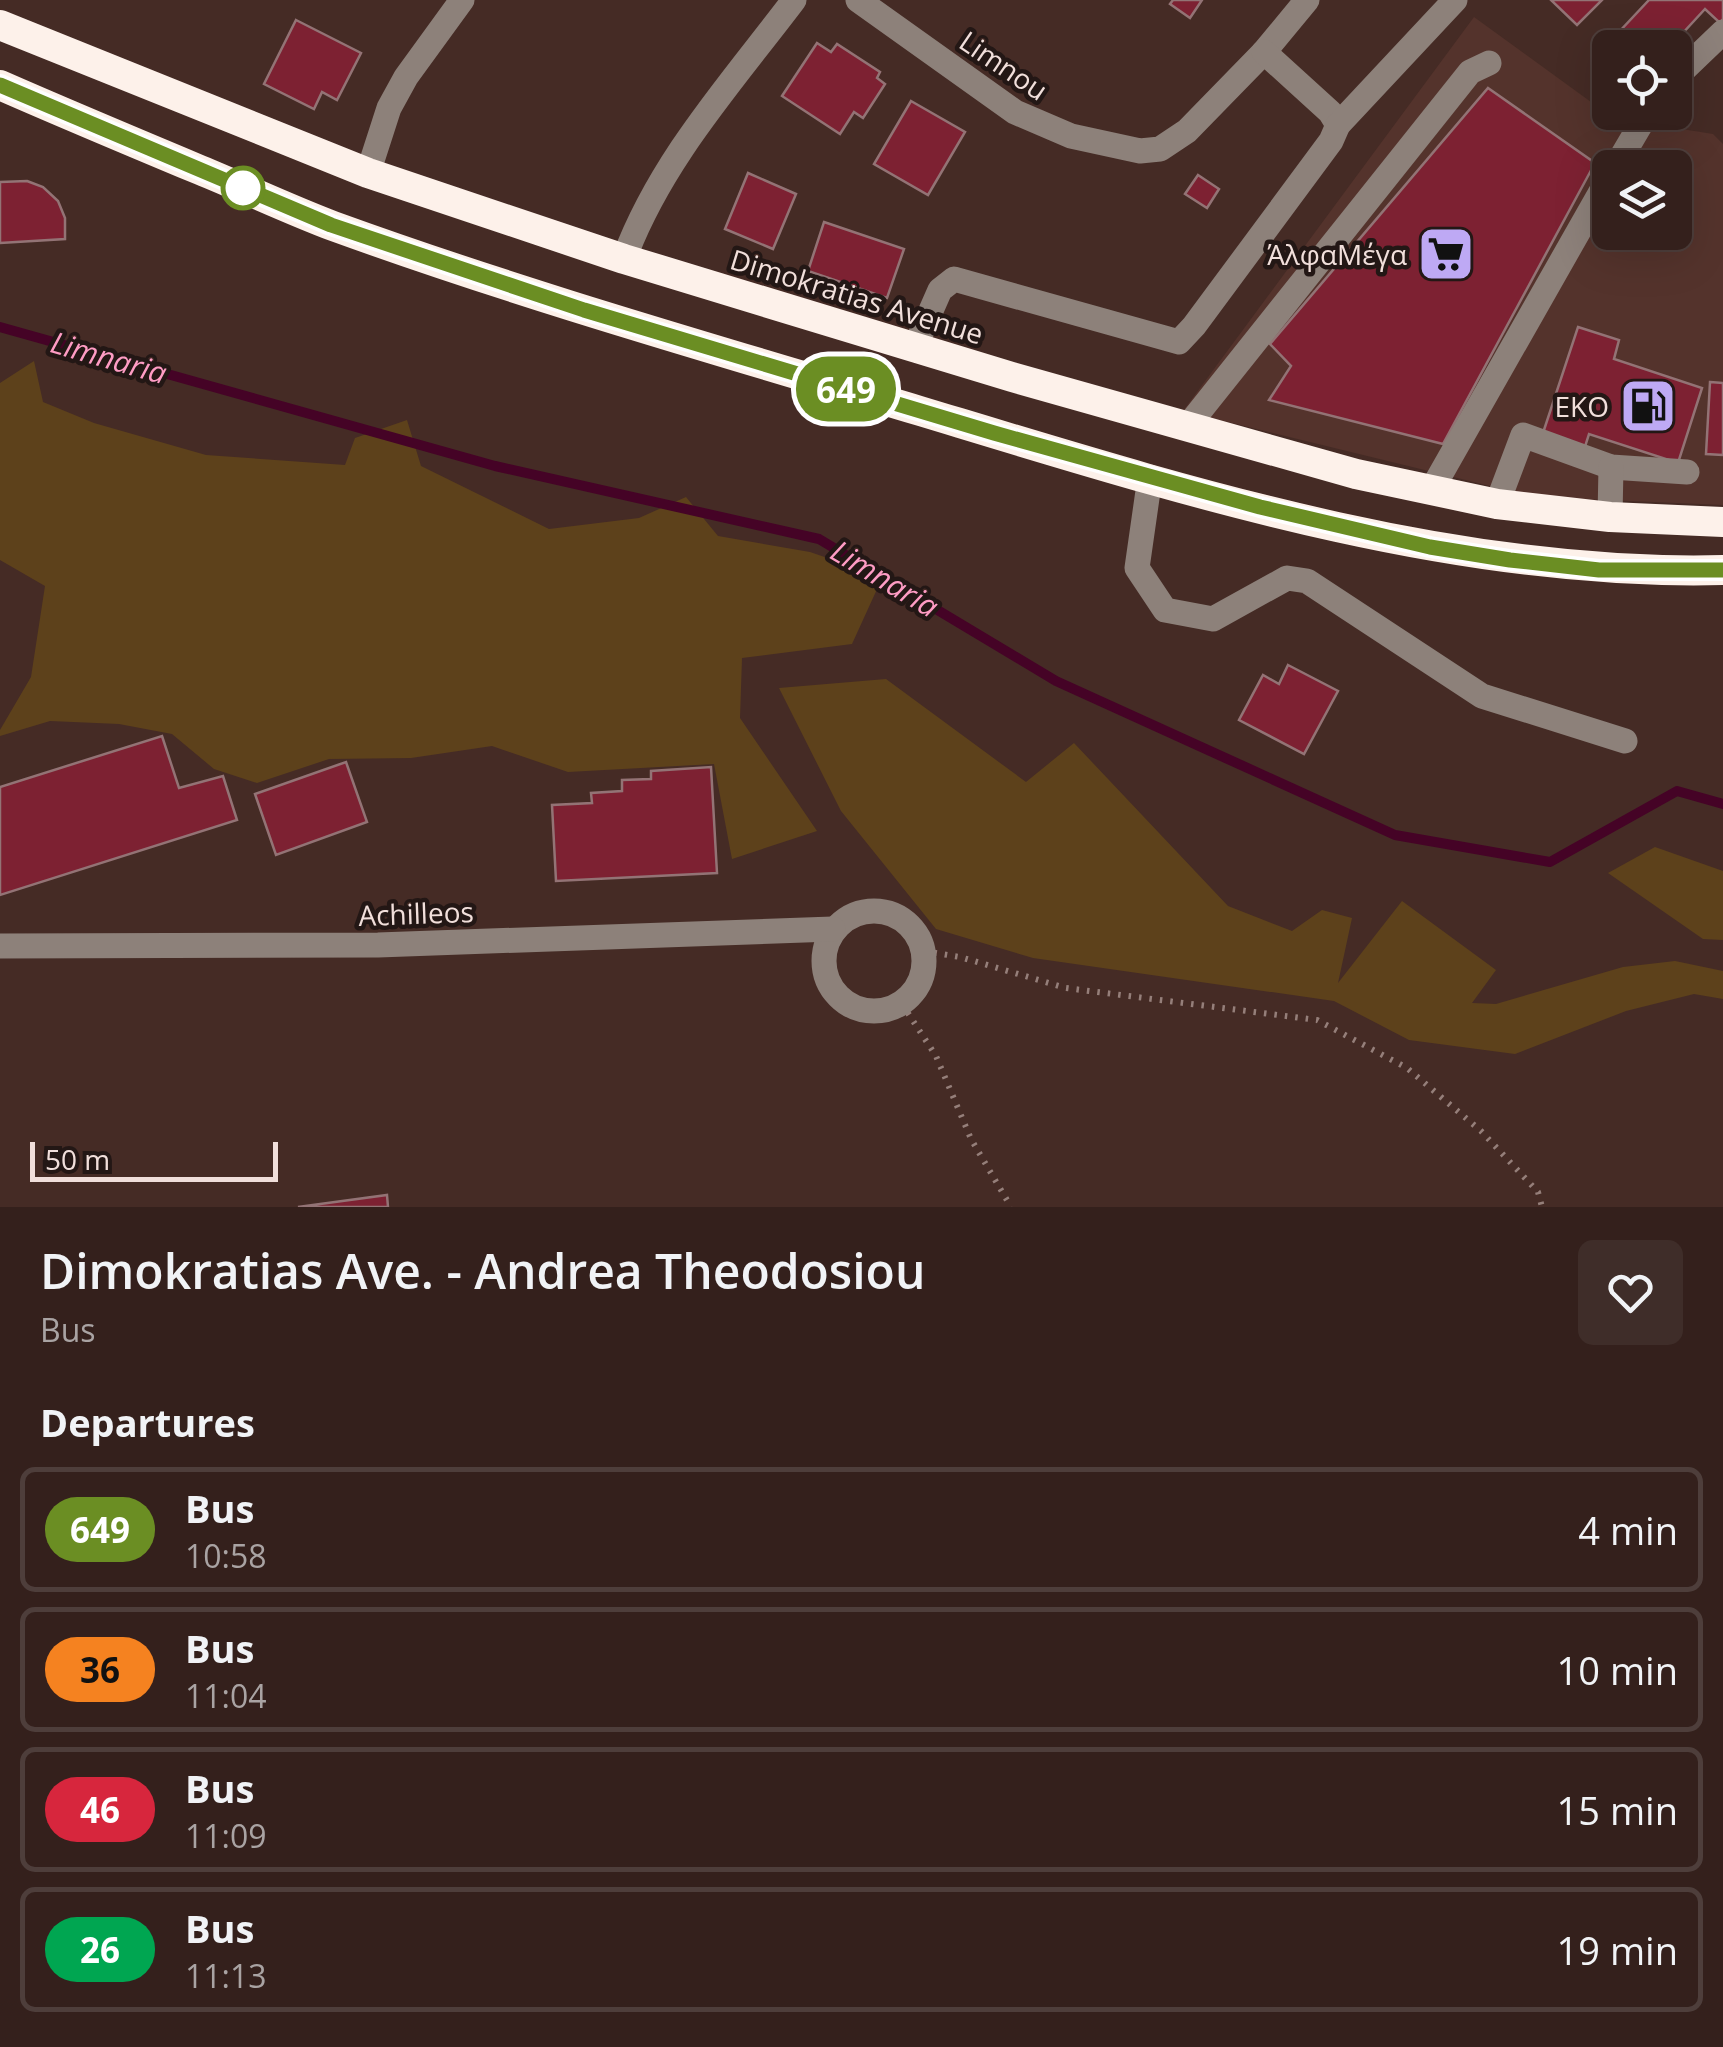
<!DOCTYPE html>
<meta charset="utf-8">
<style>
body{margin:0;font-family:"Open Sans",sans-serif;background:#3f2d29;color:#f1f3f6;height:100vh;display:flex;flex-direction:column;font-size:38px;white-space:nowrap}
*{box-sizing:border-box;margin:0}
p{font-size:32px;color:#a9a3a3}
.icon{flex:none;width:55px;height:55px;fill:none;stroke:currentColor;stroke-width:2;stroke-linecap:round;stroke-linejoin:round}
.map{position:relative;height:1207px;overflow:hidden}
.details{display:flex;flex-direction:column;background:#34201c;flex:1}
.details>*{flex:none}
.badge{padding:0 20px;border-radius:32px;font-size:35px;line-height:65px}
.buttons{position:absolute;left:1592px;top:30px;display:grid;gap:20px}
.buttons a{display:grid;place-items:center;width:100px;height:100px;border-radius:15px;background:#34201c;box-shadow:0 10px 40px #0002,0 0 0 2px #4e3e3b;font-size:50px}
.scale{position:absolute;left:30px;bottom:25px;width:248px;box-sizing:border-box;padding-left:10px;border:5px solid #f1dfdb;border-top:0;font-size:28px;line-height:35px;white-space:nowrap;color:#f1dfdb;-webkit-text-stroke:8px #231715;paint-order:stroke}
.map>.badge{position:absolute;translate:-50% -50%;box-shadow:0 0 0 5px #fff}
h2{padding:0 40px;font-size:38px;line-height:90px}
.round{display:grid;place-items:center;flex:none;width:105px;height:105px;border-radius:15px;background:#3f2d29}
.summary{display:flex;align-items:center;justify-content:space-between;height:170px;padding:0 40px}
h1{font-size:48px;font-weight:600;line-height:75px}
ul{padding:0;list-style:none}
li{display:flex;align-items:center;gap:30px;height:125px;margin:0 20px 15px;padding:0 20px;border:5px solid #4e3e3b;border-radius:15px}
li div{flex:1}
li b{display:block;font-size:38px}
li em{font-style:normal}
li .badge{min-width:110px;font-weight:700;text-align:center}
.map>svg:first-child{display:block}
.built{fill:#54332c;fill-rule:evenodd}
.green{fill:#5d411b}
.lines{fill:none;stroke-linecap:round;stroke-linejoin:round}
.stream{stroke:#450326;stroke-width:10}
.building{fill:#7d2132;stroke:#937375;stroke-width:2.5}
.path{stroke:#957f7a;stroke-width:6;stroke-dasharray:2.5 8;stroke-linecap:butt}
.minor{stroke:#8d817a;stroke-width:25}
.highway{stroke:#fdf1ea;stroke-width:30}
.line-casing{stroke:#fff;stroke-width:22}
.line{stroke:#6b8e23;stroke-width:15}
.stop-dot{fill:#fff;stroke:#6b8e23;stroke-width:5}
.labels{text-anchor:middle;dominant-baseline:central;stroke-width:9;stroke-linejoin:round;paint-order:stroke}
.street-label{font-size:28px;fill:#f1dfdb;stroke:#231715}
.poi-label{font-size:28px;fill:#f1dfdb;stroke:#231715;text-anchor:end}
.water-label{font-size:30px;font-style:italic;fill:#fe9cc4;stroke:#231715}
</style>
<div class="map">
<svg width="1723" height="1207" viewBox="0 0 1723 1207">
<rect width="100%" height="100%" fill="#452b25"/>
<path class="built" d="M1474 17 1613 118 1713 134 1723 144V505L1535 497 1183 411ZM1610 168H1675V232H1610Z"/>
<g class="green">
<polygon points="34,361 43,402 94,423 206,455 345,465 355,438 407,420 421,466 549,529 639,518 686,497 718,536 810,552 842,563 878,587 852,644 742,658 740,718 817,831 732,859 714,764 568,772 492,746 411,758 329,759 257,783 214,769 172,734 119,724 50,721 0,736 0,730 31,677 45,586 0,560 0,383"/>
<polygon points="886,679 1026,782 1074,743 1228,906 1292,931 1322,910 1352,918 1338,983 1402,901 1496,970 1472,1003 1496,1004 1623,967 1675,961 1723,971 1723,999 1694,994 1626,1011 1515,1054 1409,1040 1334,1001 1033,958 936,929 841,811 779,688"/>
<polygon points="1655,847 1723,871 1723,940 1703,939 1608,873"/>
</g>
<g class="lines">
<polyline class="stream" points="0,327 495,466 819,539 1056,681 1395,835 1550,862 1677,791 1723,804"/>
</g>
<g class="building">
<polygon points="1173,0 1202,0 1190,18 1170,4"/>
<polygon points="1551,0 1602,0 1577,25"/>
<polygon points="1649,0 1723,0 1723,19 1720,23 1705,9 1669,48 1635,48 1619,32"/>
<polygon points="296,20 361,53 337,100 322,92 314,109 264,84"/>
<polygon points="817,43 831,52 837,44 880,72 877,78 885,84 863,118 854,112 840,134 782,96"/>
<polygon points="1488,88 1595,163 1443,444 1269,400 1291,366 1270,344"/>
<polygon points="911,101 965,132 928,195 874,164"/>
<polygon points="748,173 796,194 773,249 725,229"/>
<polygon points="1198,175 1219,189 1207,208 1185,194"/>
<polygon points="27,181 43,187 58,201 65,218 65,239 0,243 0,182"/>
<polygon points="824,222 904,249 887,298 808,271"/>
<polygon points="1578,327 1619,340 1614,359 1702,388 1678,463 1589,434 1583,453 1541,439"/>
<polygon points="1710,382 1723,383 1723,455 1706,454"/>
<polygon points="1288,665 1338,691 1304,754 1239,720 1263,675 1279,684"/>
<polygon points="162,736 179,788 223,776 237,820 0,895 0,787"/>
<polygon points="346,762 367,822 276,855 255,794"/>
<polygon points="711,767 717,873 556,881 552,805 592,803 591,793 622,791 622,780 651,779 651,771"/>
<polygon points="387,1195 388,1207 298,1207"/>
</g>
<g class="lines">
<g class="path">
<polyline points="924,951 960,957 1066,988 1317,1020 1407,1068 1481,1131 1538,1192 1542,1207"/>
<polyline points="902,1004 936,1056 971,1139 1011,1207"/>
</g>
<g class="minor">
<polyline points="858,0 1015,112 1071,136 1140,151 1160,149 1187,131 1264,52 1307,0"/>
<polyline points="1264,52 1330,112 1338,125"/>
<polyline points="1675,78 1723,32"/>
<polyline points="1615,168 1648,112"/>
<polyline points="368,173 389,108 406,77 462,0"/>
<path d="M624 259C660 161 732 82 794 0"/>
<polyline points="915,347 940,290 954,279 1179,342 1194,326 1331,141 1338,125 1455,0"/>
<polyline points="1187,427 1470,72 1489,63"/>
<polyline points="1150,477 1137,568 1165,610 1213,619 1287,578 1307,581 1482,696 1625,741"/>
<polyline points="1431,491 1610,176"/>
<polyline points="1497,504 1523,435 1611,467 1687,472"/>
<polyline points="1610,517 1611,467"/>
<circle cx="874" cy="961" r="50"/>
<polyline points="0,946 378,945 833,929"/>
</g>
<g class="highway">
<polyline points="0,25 368,173 624,259 1012,377 1356,474 1497,504 1610,517 1723,522"/>
<path d="M0 85C66 114 133 142 200 170 244 188 288 209 333 226 526 296 724 352 920 411 1178 489 1452 577 1723 570"/>
</g>
</g>
<g class="lines">
<g class="line-casing">
<polyline id="line" points="0,85 331,225 584,310 994,433 1260,507 1430,547 1510,560 1599,570 1723,570"/>
</g>
<use href="#line" class="line"/>
</g>
<defs>
<g id="supermarket-square" transform="scale(2.875)"><rect x="-9" y="-9" width="18" height="18" rx="4" fill="#bea9f4" stroke="#231715"/><path d="M-6-5.5h2.5l.6 2H6L4.5 2H-2.5L-4.4-4H-6ZM-1.5 3.2a1.3 1.3 0 1 0 .1 0ZM3 3.2a1.3 1.3 0 1 0 .1 0Z" fill="#111"/></g>
<g id="fuel-square" transform="scale(2.875)"><rect x="-9" y="-9" width="18" height="18" rx="4" fill="#bea9f4" stroke="#231715"/><path d="M-5.5-6h7V0h2V4h1.3V-2.5L3-4.5l.8-.8L6-3V5H2.5V1h-1V6h-7ZM-4.2-4.7v3.2H.2V-4.7Z" fill="#111"/></g>
</defs>
<g fill-rule="evenodd">
<use href="#supermarket-square" x="1446" y="254"/>
<use href="#fuel-square" x="1648" y="406"/>
</g>
<circle class="stop-dot" cx="243" cy="188" r="20"/>
<g class="labels">
<g class="street-label">
<text transform="translate(1004 65) rotate(34)">Limnou</text>
<text transform="translate(857 296) rotate(17)">Dimokratias Avenue</text>
<text transform="translate(416 913) rotate(-2)">Achilleos</text>
</g>
<g class="poi-label">
<text x="1407" y="254">ΆλφαΜέγα</text>
<text x="1609" y="406">EKO</text>
</g>
<g class="water-label">
<text transform="translate(109 357) rotate(16)">Limnaria</text>
<text transform="translate(885 578) rotate(31)">Limnaria</text>
</g>
</g>
</svg>
<div class="buttons">
<a><svg class="icon" aria-label="locate" viewBox="0 0 24 24"><circle cx="12" cy="12" r="6"/><path d="M12 2v4M12 18v4M2 12h4M18 12h4"/></svg></a>
<a><svg class="icon" aria-label="layers" viewBox="0 0 24 24"><path d="M12 4l9 5-9 5-9-5zM3 14l9 5 9-5"/></svg></a>
</div>
<div class="scale">50 m</div>
<b class="badge" style="left:846px;top:389px;background:#6b8e23;color:#fff">649</b>
</div>
<section class="details">
<div class="summary"><div><h1>Dimokratias Ave. - Andrea Theodosiou</h1><p>Bus</p></div><a class="round"><svg class="icon" aria-label="heart" viewBox="0 0 24 24"><path d="M12 20l-8-8c-3-5 5-10 8-4 3-6 11-1 8 4z"/></svg></a></div>
<h2>Departures</h2>
<ul>
<li><span class="badge" style="background:#6b8e23;color:#fff">649</span><div><b>Bus</b><p>10:58</p></div><em>4 min</em></li>
<li><span class="badge" style="background:#f58220;color:#111">36</span><div><b>Bus</b><p>11:04</p></div><em>10 min</em></li>
<li><span class="badge" style="background:#d7263d;color:#fff">46</span><div><b>Bus</b><p>11:09</p></div><em>15 min</em></li>
<li><span class="badge" style="background:#00a651;color:#fff">26</span><div><b>Bus</b><p>11:13</p></div><em>19 min</em></li>
</ul>
</section>
